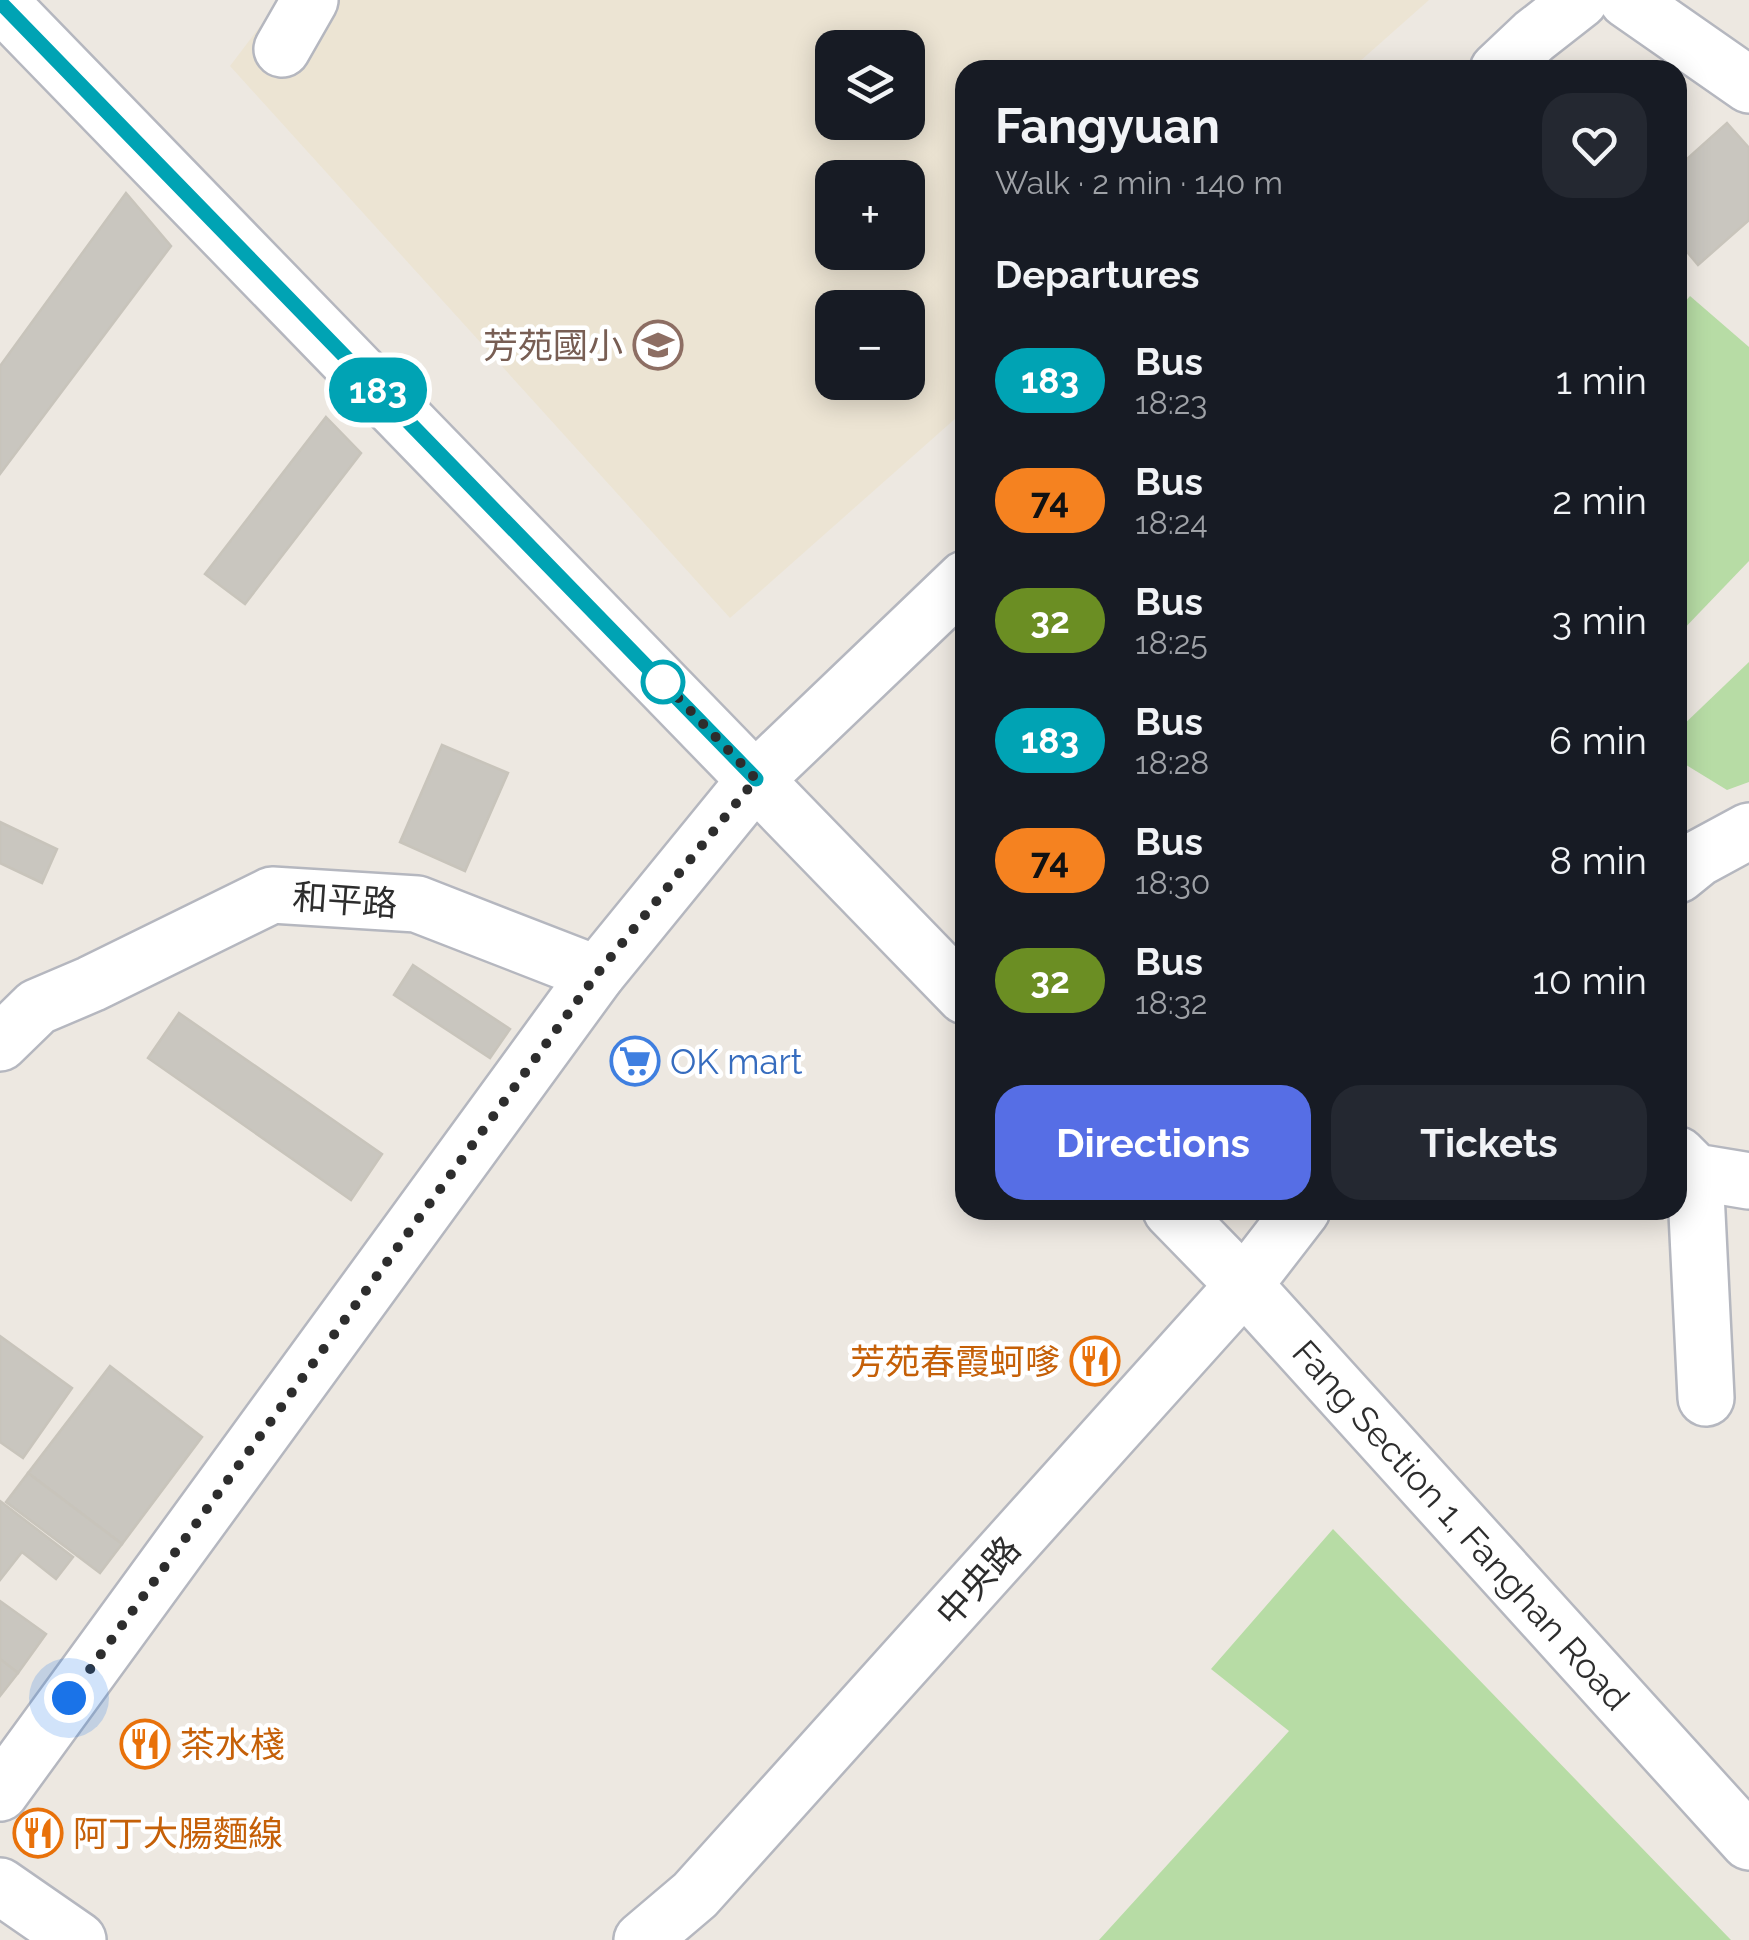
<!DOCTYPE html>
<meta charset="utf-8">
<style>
body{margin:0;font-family:Raleway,"Noto Sans TC",sans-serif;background:#242831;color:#f1f3f6;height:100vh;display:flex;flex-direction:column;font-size:38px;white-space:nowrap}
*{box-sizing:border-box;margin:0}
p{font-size:32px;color:#9ea1a6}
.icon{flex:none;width:55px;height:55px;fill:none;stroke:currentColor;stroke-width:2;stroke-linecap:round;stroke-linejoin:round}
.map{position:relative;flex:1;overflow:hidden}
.side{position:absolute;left:955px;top:60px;width:732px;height:1160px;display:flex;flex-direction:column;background:#171b24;border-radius:30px;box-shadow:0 5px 25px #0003}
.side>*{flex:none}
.badge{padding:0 20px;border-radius:32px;font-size:35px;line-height:65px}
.fabs{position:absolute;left:815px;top:30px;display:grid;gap:20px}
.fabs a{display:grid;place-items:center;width:110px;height:110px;border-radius:20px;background:#171b24;box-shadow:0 5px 25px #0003;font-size:50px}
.you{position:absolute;width:50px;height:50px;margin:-25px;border:8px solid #fff;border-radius:50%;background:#1a73e8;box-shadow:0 0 0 15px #1a73e833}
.map>.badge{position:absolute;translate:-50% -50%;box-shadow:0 0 0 5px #fff}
h2{padding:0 40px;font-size:38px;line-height:90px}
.round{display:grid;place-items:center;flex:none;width:105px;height:105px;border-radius:30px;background:#242831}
.head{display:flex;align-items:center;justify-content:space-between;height:170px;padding:0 40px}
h1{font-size:48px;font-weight:700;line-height:75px}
.cta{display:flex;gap:20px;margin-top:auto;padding:20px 40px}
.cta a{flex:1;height:115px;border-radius:30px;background:#566ee5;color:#fff;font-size:40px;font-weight:700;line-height:115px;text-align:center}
.cta a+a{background:#242831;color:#f1f3f6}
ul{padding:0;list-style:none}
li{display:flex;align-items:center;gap:30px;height:120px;padding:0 40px}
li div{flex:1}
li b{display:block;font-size:38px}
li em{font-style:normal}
li .badge{min-width:110px;font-weight:700;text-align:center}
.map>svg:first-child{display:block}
.education{fill:#ece4d3;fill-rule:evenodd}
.green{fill:#b7dca5}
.building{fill:#c9c6bf;stroke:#c8c4bb;stroke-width:2.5}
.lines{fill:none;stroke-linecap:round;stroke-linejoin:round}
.minor-casing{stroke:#b5b7bf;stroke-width:60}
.minor{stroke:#fff;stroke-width:55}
.line-casing{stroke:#fff;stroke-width:22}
.line{stroke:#00a3b4;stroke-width:15}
.walk{stroke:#2d2d2d;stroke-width:10;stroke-dasharray:0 18}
.stop-dot{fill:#fff;stroke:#00a3b4;stroke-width:5}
.labels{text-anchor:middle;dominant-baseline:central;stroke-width:9;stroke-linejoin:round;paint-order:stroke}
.education-label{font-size:35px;fill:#785e54;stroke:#fff;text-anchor:end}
.street-label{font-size:35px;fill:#2d2d2d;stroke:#fff}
.shop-label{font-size:35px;fill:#366cbe;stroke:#fff;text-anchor:start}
.food-label{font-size:35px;fill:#c56008;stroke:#fff;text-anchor:start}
</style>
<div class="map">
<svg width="1749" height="1940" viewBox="0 0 1749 1940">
<rect width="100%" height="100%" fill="#ede8e1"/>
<path class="education" d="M280 0H1429L1350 70H965V410L730 618 230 66ZM832 48H908V122H832ZM832 178H908V252H832ZM832 308H908V382H832Z"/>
<g class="green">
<polygon points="1690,296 1749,347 1749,561 1678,635 1678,310"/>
<polygon points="1749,662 1749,782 1727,790 1678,760 1678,730"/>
<polygon points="1333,1529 1731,1940 1099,1940 1289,1731 1211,1669"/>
</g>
<g class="building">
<polygon points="1727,123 1749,148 1749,220 1698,265 1678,241 1678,167"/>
<polygon points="126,193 171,246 0,474 0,366"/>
<polygon points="326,417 361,453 245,604 205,574"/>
<polygon points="442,745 508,773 465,871 400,842"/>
<polygon points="0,822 57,849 42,883 0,863"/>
<polygon points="413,965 510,1029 490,1058 394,995"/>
<polygon points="179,1013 382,1154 351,1200 148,1058"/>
<polygon points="0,1336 72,1388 23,1458 0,1442"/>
<polygon points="110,1366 202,1437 122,1544 28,1473"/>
<polygon points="28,1473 122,1544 100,1573 6,1502"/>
<polygon points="0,1501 73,1557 56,1579 22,1552 0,1580"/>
<polygon points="0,1601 46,1634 18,1673 0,1659"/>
<polygon points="0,1659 18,1673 0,1696"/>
</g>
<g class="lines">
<g class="minor-casing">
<g id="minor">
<polyline points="1627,0 1749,85"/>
<polyline points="0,2 965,996"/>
<polyline points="282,49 310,0"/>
<polyline points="1498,70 1534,36 1580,0"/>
<polyline points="1678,875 1699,858 1749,831"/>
<polyline points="0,1043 37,1007 91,984 272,895 417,904 597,974"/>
<polyline points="1678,1155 1695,1172 1749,1181"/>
<polyline points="1695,1172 1706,1398"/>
<polyline points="1171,1210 1244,1285 1749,1842"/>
<polyline points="0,1793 597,974 756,779 965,579"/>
<polyline points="0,1886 78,1940"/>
<polyline points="642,1940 695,1895 1244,1285 1302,1210"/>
</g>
</g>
<use href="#minor" class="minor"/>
</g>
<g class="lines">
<g class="line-casing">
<polyline id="line" points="0,2 756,779"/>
</g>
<use href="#line" class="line"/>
<polyline class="walk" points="69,1698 597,974 756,779 663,682"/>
</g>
<defs>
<g id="school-ring" transform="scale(2.5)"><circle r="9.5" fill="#fff" stroke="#8d6e63" stroke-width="1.5"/><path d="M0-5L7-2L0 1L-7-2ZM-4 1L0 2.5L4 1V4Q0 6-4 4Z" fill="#8d6e63"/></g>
<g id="supermarket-ring" transform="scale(2.5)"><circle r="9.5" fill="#fff" stroke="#3f7fe0" stroke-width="1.5"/><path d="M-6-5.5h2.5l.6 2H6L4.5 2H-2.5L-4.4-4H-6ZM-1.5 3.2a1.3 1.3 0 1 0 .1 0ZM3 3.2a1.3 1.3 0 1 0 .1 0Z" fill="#3f7fe0"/></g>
<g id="restaurant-ring" transform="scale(2.5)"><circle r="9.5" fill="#fff" stroke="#e8710a" stroke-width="1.5"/><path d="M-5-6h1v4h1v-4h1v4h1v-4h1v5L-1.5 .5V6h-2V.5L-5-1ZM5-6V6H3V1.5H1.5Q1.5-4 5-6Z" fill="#e8710a"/></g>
</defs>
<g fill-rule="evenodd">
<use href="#school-ring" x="658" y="345"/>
<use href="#supermarket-ring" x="635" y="1061"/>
<use href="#restaurant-ring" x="1095" y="1361"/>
<use href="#restaurant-ring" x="145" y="1744"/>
<use href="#restaurant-ring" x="38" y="1833"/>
</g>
<circle class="stop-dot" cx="663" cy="682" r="20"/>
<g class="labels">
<g class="education-label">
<text x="623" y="345">芳苑國小</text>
</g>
<g class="street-label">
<text transform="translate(345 900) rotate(4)">和平路</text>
<text transform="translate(1461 1525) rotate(48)">Fang Section 1, Fanghan Road</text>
<text transform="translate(978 1581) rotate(-48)">中央路</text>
</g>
<g class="shop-label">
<text x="670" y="1061">OK mart</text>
</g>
<g class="food-label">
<text x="1060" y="1361" text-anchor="end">芳苑春霞蚵嗲</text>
<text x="180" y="1744">茶水棧</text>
<text x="73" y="1833">阿丁大腸麵線</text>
</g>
</g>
</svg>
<div class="fabs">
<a><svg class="icon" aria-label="layers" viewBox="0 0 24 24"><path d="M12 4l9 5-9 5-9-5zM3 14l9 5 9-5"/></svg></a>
<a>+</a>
<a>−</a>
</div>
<div class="you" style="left:69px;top:1698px"></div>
<b class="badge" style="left:378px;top:390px;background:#00a3b4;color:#fff">183</b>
<section class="side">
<div class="head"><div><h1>Fangyuan</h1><p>Walk · 2 min · 140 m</p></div><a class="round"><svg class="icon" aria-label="heart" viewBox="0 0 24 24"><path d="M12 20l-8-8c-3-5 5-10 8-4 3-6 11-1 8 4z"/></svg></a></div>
<h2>Departures</h2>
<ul>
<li><span class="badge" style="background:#00a3b4;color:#fff">183</span><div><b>Bus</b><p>18:23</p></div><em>1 min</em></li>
<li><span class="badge" style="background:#f58220;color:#111">74</span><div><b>Bus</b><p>18:24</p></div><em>2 min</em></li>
<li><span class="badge" style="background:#6b8e23;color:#fff">32</span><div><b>Bus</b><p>18:25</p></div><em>3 min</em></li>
<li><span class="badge" style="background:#00a3b4;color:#fff">183</span><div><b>Bus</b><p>18:28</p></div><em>6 min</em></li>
<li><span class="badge" style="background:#f58220;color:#111">74</span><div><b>Bus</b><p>18:30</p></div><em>8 min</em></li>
<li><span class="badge" style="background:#6b8e23;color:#fff">32</span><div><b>Bus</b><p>18:32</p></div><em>10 min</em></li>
</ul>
<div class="cta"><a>Directions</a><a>Tickets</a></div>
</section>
</div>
